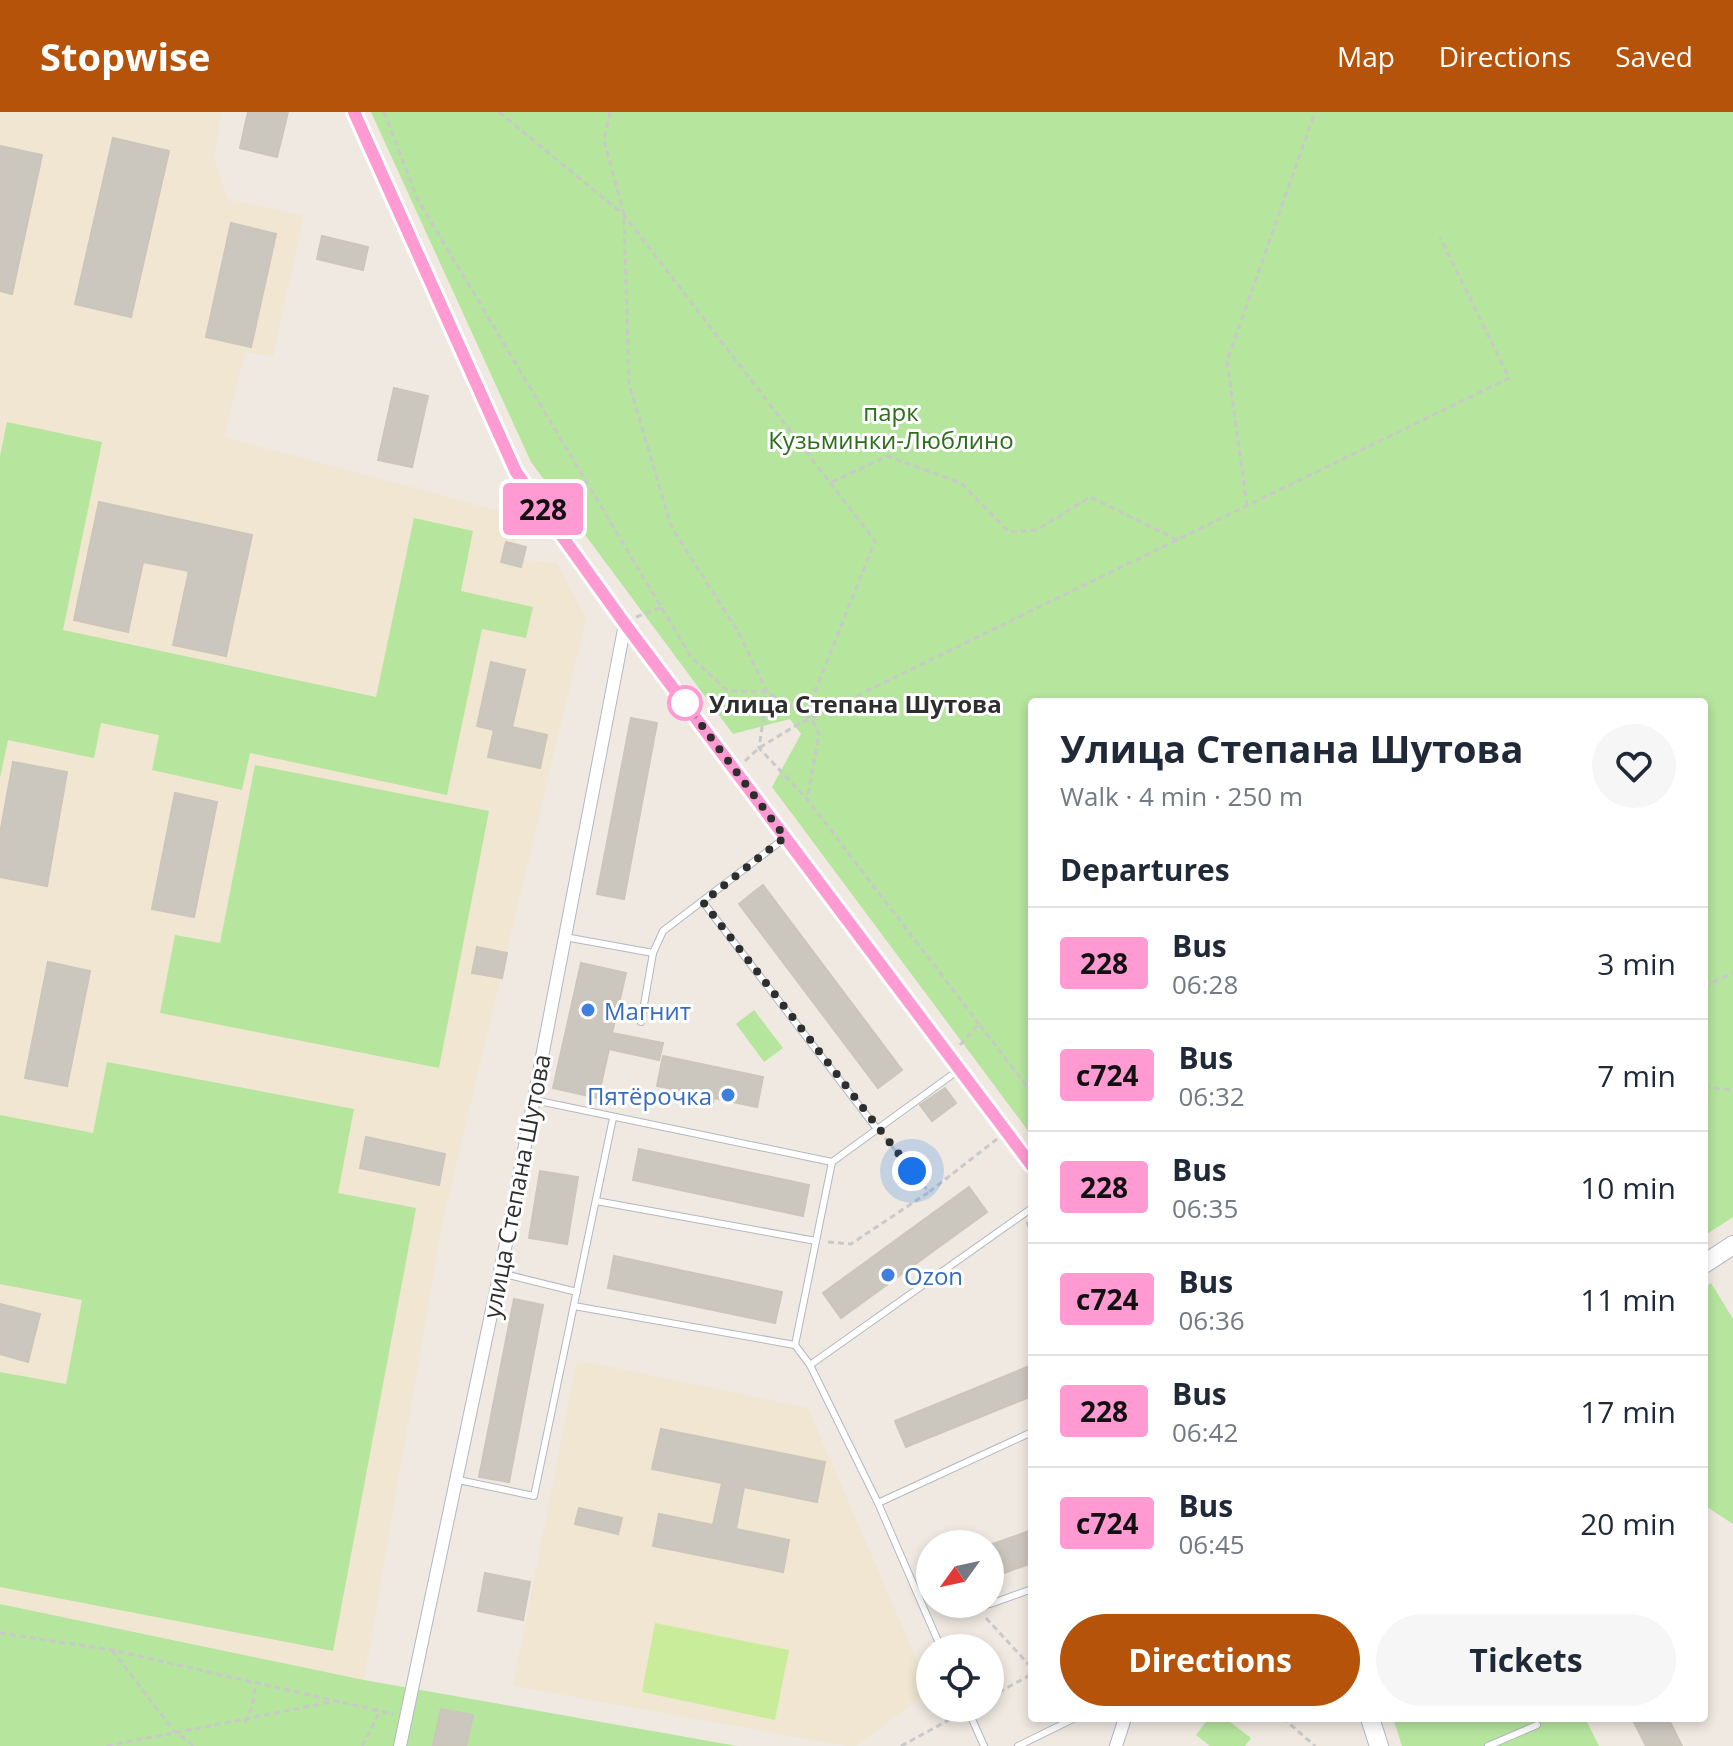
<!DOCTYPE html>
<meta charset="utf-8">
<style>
body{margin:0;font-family:"Open Sans",sans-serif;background:#f6f6f7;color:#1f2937;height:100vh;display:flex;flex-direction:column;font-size:30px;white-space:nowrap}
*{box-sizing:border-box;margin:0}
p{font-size:26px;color:#747a83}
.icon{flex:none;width:44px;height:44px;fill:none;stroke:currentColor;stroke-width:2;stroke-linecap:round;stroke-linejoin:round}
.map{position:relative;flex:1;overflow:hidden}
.details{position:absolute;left:1028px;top:586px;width:680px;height:1024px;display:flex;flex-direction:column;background:#fff;border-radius:8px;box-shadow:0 4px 12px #0003}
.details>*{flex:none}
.badge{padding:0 16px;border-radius:6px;font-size:28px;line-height:52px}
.needle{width:52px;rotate:237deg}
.fabs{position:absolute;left:916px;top:1418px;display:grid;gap:16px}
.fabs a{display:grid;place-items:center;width:88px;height:88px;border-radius:50%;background:#fff;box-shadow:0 4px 12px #0003;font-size:40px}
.you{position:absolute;width:40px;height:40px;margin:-20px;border:6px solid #fff;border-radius:50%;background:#1a73e8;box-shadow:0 0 0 12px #1a73e833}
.map>.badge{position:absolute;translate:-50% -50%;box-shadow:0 0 0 4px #fff}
h2{padding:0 32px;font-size:30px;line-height:72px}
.round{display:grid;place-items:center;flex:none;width:84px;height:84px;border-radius:42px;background:#f6f6f7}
.overview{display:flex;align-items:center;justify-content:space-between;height:136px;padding:0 32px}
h1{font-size:38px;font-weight:700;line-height:60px}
.action{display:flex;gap:16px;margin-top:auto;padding:16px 32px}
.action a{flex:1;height:92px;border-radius:48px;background:#b45309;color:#fff;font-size:32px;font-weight:700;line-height:92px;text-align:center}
.action a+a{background:#f6f6f7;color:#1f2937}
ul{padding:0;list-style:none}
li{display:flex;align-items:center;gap:24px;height:112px;padding:0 32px;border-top:2px solid #e0e1e3}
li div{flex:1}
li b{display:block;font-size:30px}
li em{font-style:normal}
li .badge{min-width:88px;font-weight:700;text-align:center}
header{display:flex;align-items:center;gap:48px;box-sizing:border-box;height:112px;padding:0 40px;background:#b45309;color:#fff}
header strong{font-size:38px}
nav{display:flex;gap:44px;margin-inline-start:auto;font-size:28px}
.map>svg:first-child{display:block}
.education{fill:#f0e6d1}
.green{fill:#b6e59e}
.pitch{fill:#c9ec9a}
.building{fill:#cbc7bf;stroke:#cbc5ba;stroke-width:2}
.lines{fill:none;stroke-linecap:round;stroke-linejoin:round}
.lane-casing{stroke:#b4b7c1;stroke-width:8}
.street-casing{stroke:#b4b7c1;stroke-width:14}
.secondary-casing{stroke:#b4b7c1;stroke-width:20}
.path{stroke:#c9c9c9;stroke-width:3;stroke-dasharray:6 4;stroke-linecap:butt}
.lane{stroke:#fff;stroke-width:6}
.street{stroke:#fff;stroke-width:12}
.secondary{stroke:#fff;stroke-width:18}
.line-casing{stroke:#fff;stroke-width:18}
.line{stroke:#ff9ad2;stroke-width:12}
.walk{stroke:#2e2e2e;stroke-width:8;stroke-dasharray:0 14.4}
.stop-dot{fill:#fff;stroke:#ff9ad2;stroke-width:4}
.shop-dot{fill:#3f7fe0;stroke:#fff;stroke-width:3}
.labels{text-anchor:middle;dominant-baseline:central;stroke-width:6;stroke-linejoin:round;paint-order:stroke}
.park-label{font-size:24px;fill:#2c6e1b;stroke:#fff}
.stop-label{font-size:24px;font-weight:bold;fill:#2e2e2e;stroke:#fff;text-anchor:start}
.shop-label{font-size:24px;fill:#366cbe;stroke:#fff;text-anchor:start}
.street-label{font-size:24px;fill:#2e2e2e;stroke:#fff}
</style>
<header>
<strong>Stopwise</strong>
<nav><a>Map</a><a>Directions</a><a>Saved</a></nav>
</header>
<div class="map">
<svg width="1733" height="1634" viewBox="0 0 1733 1634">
<rect width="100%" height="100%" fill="#efe9e1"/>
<g class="education">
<polygon points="0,0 221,0 214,46 228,87 304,104 273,244 245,240 224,325 522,405 511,447 557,451 586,507 443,1108 364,1568 0,1492"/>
<polygon points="577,1248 808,1296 930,1579 856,1634 847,1634 513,1574"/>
</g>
<g class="green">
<polygon points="371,0 1733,0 1733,1105 1704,1124 1704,590 1032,590 1032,1024 772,675 801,622 790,607 733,622 531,350"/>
<polygon points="7,310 102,330 63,518 376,585 414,406 473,419 461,479 533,495 526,526 482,517 447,683 250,641 242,678 152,658 159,623 101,611 94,646 8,628 0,666 0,344"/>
<polygon points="255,653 489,699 439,956 160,901 175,823 220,831"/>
<polygon points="754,898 783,936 764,950 736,912"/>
<polygon points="107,950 354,997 338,1081 416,1096 333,1539 0,1475 0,1260 66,1272 82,1188 0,1172 0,1003 93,1021"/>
<polygon points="1711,1171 1733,1207 1733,1412 1704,1393 1704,1176"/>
<polygon points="0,1492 364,1568 737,1634 0,1634"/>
<polygon points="1209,1606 1225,1606 1251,1626 1245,1634 1210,1634 1196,1623"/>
<polygon points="1393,1606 1585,1606 1599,1634 1402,1634"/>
</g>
<polygon class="pitch" points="655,1511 789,1538 775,1608 642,1580"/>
<g class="building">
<polygon points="248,0 288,0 277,45 240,36"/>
<polygon points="113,26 169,39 131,205 75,192"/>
<polygon points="0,34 42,43 12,182 0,179"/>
<polygon points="231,111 276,122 251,235 206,225"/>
<polygon points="322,124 368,135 363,158 317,147"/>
<polygon points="394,276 428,284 412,355 378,348"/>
<polygon points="99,390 252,423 226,544 173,533 189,459 143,450 128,520 74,508"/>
<polygon points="506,430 526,435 521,455 501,450"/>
<polygon points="491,550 525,558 512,615 547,623 540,656 488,645 494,618 477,614"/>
<polygon points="631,606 657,611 624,787 597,782"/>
<polygon points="13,650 67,660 47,774 0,765 0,722"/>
<polygon points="175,681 217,690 194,805 152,797"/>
<polygon points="763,773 902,958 878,976 739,792"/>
<polygon points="477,835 507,841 502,866 472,861"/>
<polygon points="48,850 90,859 67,974 25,966"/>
<polygon points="581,851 626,861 612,921 663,931 659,948 609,937 598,986 553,976"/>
<polygon points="663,944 763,965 757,995 714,986 713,990 701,988 702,983 657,974"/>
<polygon points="945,976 956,991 932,1009 920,993"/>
<polygon points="366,1025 445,1042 439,1073 360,1056"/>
<polygon points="639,1037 809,1073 803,1104 633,1068"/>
<polygon points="540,1059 578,1065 567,1132 529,1126"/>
<polygon points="969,1075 987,1100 841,1206 823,1181"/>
<polygon points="614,1144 782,1180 775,1211 608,1176"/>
<polygon points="514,1187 543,1193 509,1370 479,1365"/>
<polygon points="0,1192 40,1202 28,1250 0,1242"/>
<polygon points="1032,1253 1032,1284 906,1335 895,1309"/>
<polygon points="661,1317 825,1350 817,1390 744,1375 736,1417 789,1428 783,1460 653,1434 659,1402 713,1413 722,1371 652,1357"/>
<polygon points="579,1396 622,1406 618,1422 575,1412"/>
<polygon points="1032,1418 1032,1451 990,1466 990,1433"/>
<polygon points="485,1461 530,1470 523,1508 478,1499"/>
<polygon points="441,1597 473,1603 466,1634 433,1634"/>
<polygon points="1632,1606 1668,1606 1682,1634 1646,1634"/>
</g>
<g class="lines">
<g class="lane-casing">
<g id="lane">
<polyline points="703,790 877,1017"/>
<polyline points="565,825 653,841"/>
<polyline points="641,910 653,841 663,819 785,726"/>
<polyline points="534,988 832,1050 960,957"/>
<polyline points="596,1089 816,1129"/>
<polyline points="500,1161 577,1180"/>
<polyline points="574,1194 795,1233 810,1253 878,1391 941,1536"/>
<polyline points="795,1233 832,1050"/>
<polyline points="810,1253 1032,1096"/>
<polyline points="454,1367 534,1384 613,1006"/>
<polyline points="878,1391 1032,1320"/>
<polyline points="990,1492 1032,1477"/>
<polyline points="977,1496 989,1492"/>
<polyline points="967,1596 984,1634"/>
<polyline points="1018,1634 1075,1606"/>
<polyline points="1488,1634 1537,1613"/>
</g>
</g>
<g class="street-casing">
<g id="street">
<polyline points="354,0 516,360 625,512 1032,1054"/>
<polyline points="400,1634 508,1122 625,512"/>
<polyline points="1116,1634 1125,1606"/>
</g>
</g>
<g class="secondary-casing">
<g id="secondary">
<polyline points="1704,1152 1733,1133"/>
<polyline points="1370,1606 1379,1634"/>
</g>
</g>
<g class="path">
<polyline points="384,0 418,88 691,545 728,579 767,580 812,607 819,623 807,687"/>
<polyline points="499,0 624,103 875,429 806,602"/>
<polyline points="610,0 604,28 624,103 629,272 671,414 740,523 767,580 759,636 807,687 979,912"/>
<polyline points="832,370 887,344 961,371 1009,420 1037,418 1090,385 1178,428"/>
<polyline points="1247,394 1227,249 1315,0"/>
<polyline points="636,505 662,495"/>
<polyline points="745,649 759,636 795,614 1509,266 1440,125"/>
<polyline points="1704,874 1733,861"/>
<polyline points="960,933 979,912 1032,981"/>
<polyline points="1704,975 1733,978"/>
<polyline points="885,1026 929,1080 997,1027"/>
<polyline points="1027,1110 1032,1122"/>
<polyline points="828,1130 851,1132 929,1080"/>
<polyline points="986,1506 1032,1556"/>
<polyline points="0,1521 112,1538 393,1602"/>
<polyline points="112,1538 174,1619 194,1634"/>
<polyline points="990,1585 1032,1562"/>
<polyline points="1283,1606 1315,1634"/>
<polyline points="245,1610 253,1593 255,1572"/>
<polyline points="107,1634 331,1590"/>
<polyline points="362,1634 380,1599"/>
<polyline points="901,1634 958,1603"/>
</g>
<use href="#lane" class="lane"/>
<use href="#street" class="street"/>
<use href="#secondary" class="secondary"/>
</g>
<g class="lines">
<g class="line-casing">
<polyline id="line" points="354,0 516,360 625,512 1032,1054"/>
</g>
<use href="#line" class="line"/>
<polyline class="walk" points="685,591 785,725 703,790 912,1059"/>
</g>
<circle class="stop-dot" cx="685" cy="591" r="16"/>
<g class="shop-dot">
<circle cx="588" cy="898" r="8"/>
<circle cx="728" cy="983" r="8"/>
<circle cx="888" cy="1163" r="8"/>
</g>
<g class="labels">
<g class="park-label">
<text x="891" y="299">парк<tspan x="891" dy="28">Кузьминки-Люблино</tspan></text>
</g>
<g class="stop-label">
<text x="709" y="591">Улица Степана Шутова</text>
</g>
<g class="shop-label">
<text x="604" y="898">Магнит</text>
<text x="712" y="983" text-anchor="end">Пятёрочка</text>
<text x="904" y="1163">Ozon</text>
</g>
<g class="street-label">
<text transform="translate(516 1074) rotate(-79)">улица Степана Шутова</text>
</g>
</g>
</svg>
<div class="fabs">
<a><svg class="needle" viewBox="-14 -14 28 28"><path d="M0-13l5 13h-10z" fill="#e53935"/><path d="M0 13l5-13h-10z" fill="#747a83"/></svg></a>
<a><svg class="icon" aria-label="locate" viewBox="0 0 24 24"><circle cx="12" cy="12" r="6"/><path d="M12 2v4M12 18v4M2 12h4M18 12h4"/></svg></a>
</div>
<div class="you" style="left:912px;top:1059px"></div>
<b class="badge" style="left:543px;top:397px;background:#ff9ad2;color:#111">228</b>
<section class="details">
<div class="overview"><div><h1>Улица Степана Шутова</h1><p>Walk · 4 min · 250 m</p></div><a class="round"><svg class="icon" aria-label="heart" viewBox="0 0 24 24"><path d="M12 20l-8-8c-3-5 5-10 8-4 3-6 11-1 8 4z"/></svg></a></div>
<h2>Departures</h2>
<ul>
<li><span class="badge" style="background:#ff9ad2;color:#111">228</span><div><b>Bus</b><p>06:28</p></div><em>3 min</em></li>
<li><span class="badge" style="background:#ff9ad2;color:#111">с724</span><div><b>Bus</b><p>06:32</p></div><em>7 min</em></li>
<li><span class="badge" style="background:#ff9ad2;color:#111">228</span><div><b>Bus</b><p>06:35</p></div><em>10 min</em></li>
<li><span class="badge" style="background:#ff9ad2;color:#111">с724</span><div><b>Bus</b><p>06:36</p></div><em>11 min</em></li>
<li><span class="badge" style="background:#ff9ad2;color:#111">228</span><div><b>Bus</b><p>06:42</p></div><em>17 min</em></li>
<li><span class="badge" style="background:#ff9ad2;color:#111">с724</span><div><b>Bus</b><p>06:45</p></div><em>20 min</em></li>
</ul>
<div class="action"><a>Directions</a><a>Tickets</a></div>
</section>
</div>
